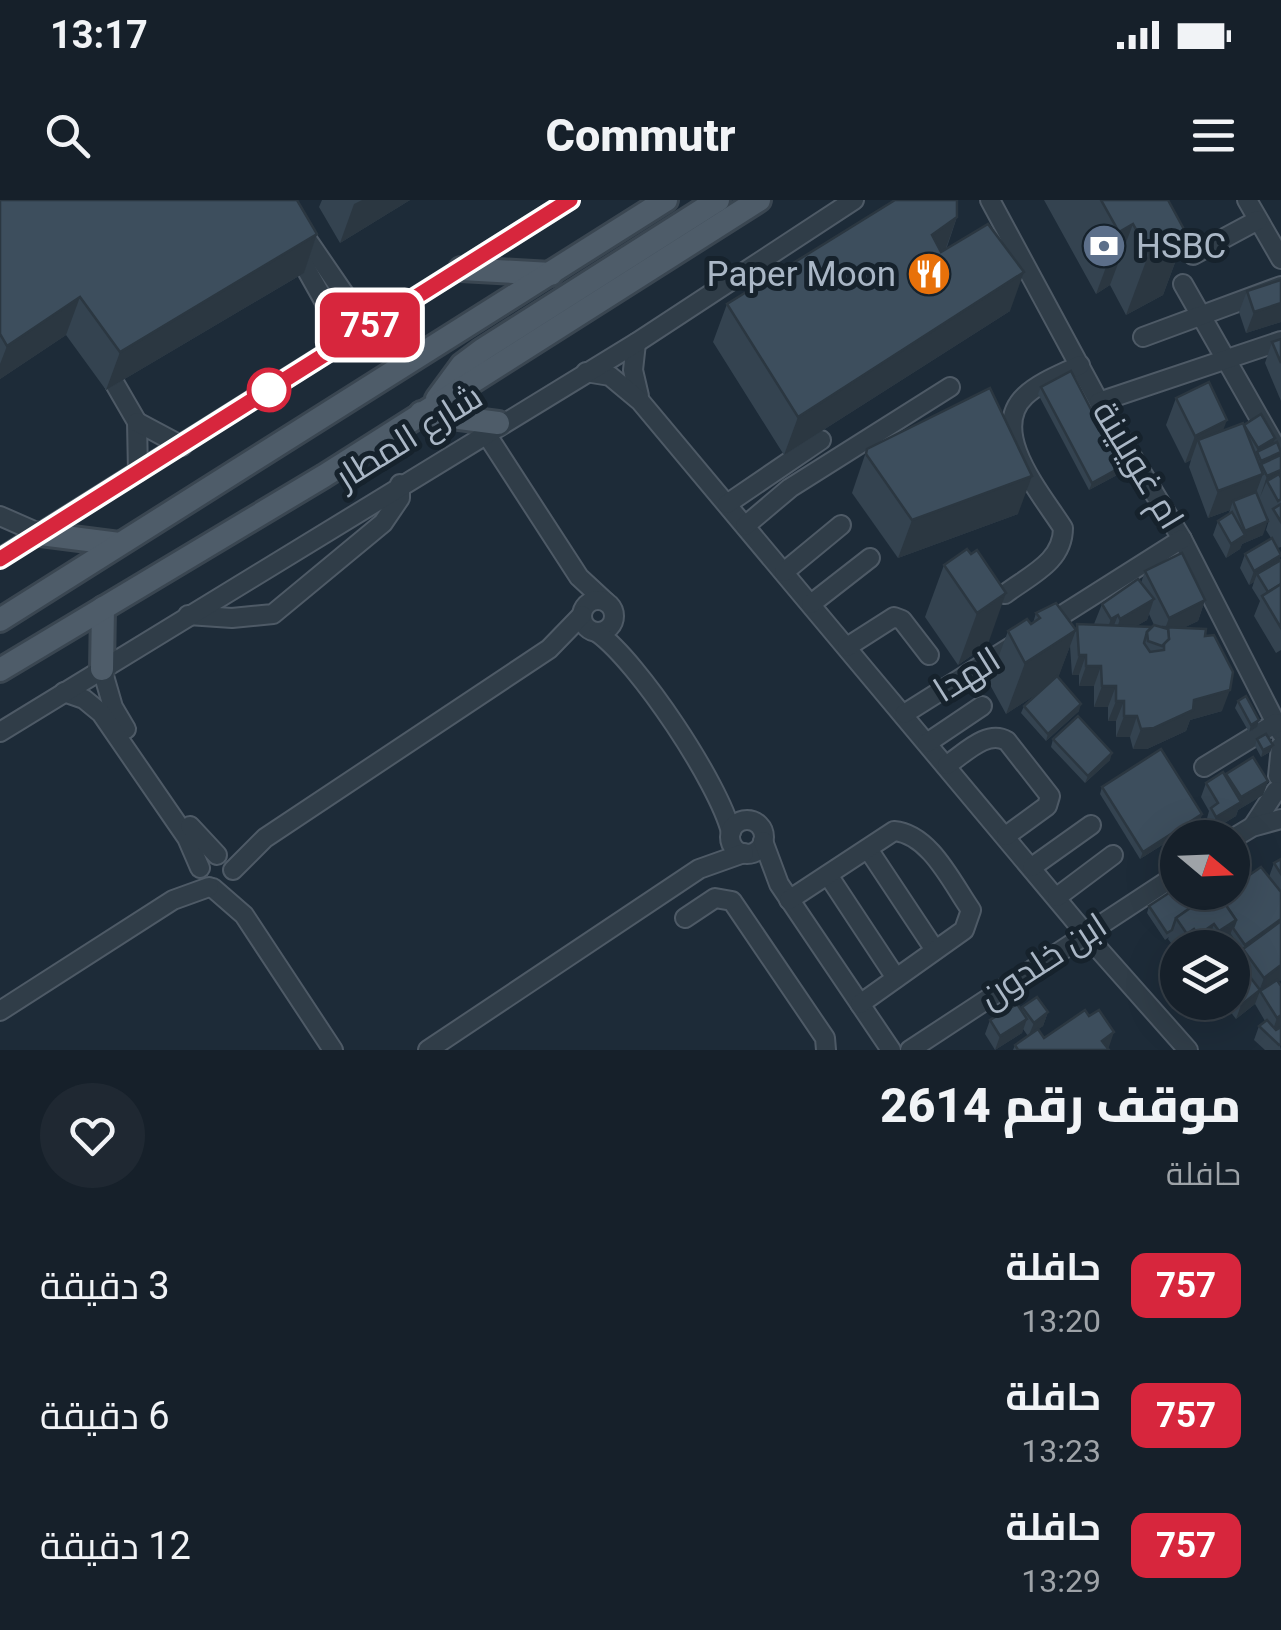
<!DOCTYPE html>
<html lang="ar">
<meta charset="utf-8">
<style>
body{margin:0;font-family:Roboto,Cairo,sans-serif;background:#1f2832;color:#f1f3f6;direction:rtl;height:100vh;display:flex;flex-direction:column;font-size:38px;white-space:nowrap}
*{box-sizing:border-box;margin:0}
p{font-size:32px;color:#9ea3a8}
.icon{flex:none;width:55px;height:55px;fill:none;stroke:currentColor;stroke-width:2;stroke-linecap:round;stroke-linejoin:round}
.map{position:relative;height:850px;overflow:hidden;direction:ltr}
.sheet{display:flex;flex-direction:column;background:#16202a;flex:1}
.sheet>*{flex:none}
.badge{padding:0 20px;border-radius:15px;font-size:35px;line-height:65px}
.needle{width:65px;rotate:109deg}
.controls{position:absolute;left:1160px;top:620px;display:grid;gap:20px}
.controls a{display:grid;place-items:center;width:90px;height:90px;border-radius:50%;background:#16202a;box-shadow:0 10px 40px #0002,0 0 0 2px #353e47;font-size:50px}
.map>.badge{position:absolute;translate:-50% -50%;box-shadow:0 0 0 5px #fff}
.round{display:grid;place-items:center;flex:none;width:105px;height:105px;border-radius:52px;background:#1f2832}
.summary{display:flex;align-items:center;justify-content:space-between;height:170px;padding:0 40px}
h1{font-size:48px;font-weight:800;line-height:75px}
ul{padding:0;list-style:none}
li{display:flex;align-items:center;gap:30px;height:130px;padding:0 40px}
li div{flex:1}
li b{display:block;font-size:38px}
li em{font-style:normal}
li .badge{min-width:110px;font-weight:700;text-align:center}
.status{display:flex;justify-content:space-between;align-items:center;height:70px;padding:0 50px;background:#16202a;direction:ltr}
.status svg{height:28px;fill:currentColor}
header{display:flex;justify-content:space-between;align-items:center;height:130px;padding:0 40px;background:#16202a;font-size:45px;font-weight:800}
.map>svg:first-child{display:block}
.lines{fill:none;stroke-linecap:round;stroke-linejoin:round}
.minor-casing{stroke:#4e5a66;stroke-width:22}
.major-casing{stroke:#3a4651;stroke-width:28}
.minor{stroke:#303d48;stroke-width:18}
.major{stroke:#4e5c69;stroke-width:22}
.wall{fill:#344350;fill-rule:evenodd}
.shaded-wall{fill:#2b3741}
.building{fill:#3d4e5d;stroke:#2b3741;stroke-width:2.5}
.line-casing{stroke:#fff;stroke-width:22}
.line{stroke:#d7263d;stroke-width:15}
.stop-dot{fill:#fff;stroke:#d7263d;stroke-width:5}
.labels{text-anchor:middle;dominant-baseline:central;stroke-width:10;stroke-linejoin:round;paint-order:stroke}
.poi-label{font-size:35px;fill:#aab7c6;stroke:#16222c;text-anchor:start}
.street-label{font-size:35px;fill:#aab7c6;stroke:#16222c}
</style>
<div class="status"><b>13:17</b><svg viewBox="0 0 49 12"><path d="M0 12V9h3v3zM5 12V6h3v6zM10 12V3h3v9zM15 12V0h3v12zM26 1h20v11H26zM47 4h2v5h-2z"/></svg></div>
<header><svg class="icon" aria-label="menu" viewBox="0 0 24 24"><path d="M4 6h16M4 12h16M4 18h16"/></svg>Commutr<svg class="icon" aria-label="search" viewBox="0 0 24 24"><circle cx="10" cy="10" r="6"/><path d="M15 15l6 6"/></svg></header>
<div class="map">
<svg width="1281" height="850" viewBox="0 0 1281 850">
<rect width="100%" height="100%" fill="#1d2b38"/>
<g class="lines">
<g class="minor-casing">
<g id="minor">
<polyline points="280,0 367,127"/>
<polyline points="990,0 1099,202 1182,339 1281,533"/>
<polyline points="1247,0 1281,59"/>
<polyline points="295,49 346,140"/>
<polyline points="1193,55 1258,20"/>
<polyline points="1183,84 1281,256"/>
<polyline points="1143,137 1281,86"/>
<polyline points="636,143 633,170 639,196"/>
<polyline points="586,172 610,176 640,201 1095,745 1188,850"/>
<polyline points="115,184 137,222 138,272"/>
<polyline points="1099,202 1281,141"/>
<polyline points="137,222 182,246"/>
<polyline points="485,232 579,377 606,402"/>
<polyline points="727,304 821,240"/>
<polyline points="0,316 41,334"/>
<polyline points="745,326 790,288 950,187"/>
<polyline points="0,358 570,0"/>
<polyline points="784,372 841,325"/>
<path d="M1005 394C1030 375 1063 362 1063 328 1043 296 987 232 1025 196 1040 182 1062 174 1080 165"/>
<circle cx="598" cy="416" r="16"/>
<polyline points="811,404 870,358"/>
<polyline points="188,415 232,418 273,414 383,323 400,298 400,284"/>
<polyline points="1043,427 1182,339"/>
<path d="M598 433C639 463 718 582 731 632"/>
<polyline points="847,447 894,417 902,420 929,455"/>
<polyline points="102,469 113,507 126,529"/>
<polyline points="64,492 84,499 101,513 187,638 200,668"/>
<polyline points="904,514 1017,443"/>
<polyline points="0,532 636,143 854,0"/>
<polyline points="927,543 982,506"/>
<path d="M947 565C964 554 987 529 1007 541L1050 596 1047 606 1006 636"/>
<polyline points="1204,567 1276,523"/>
<polyline points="1278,576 1281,546"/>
<circle cx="747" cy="637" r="17"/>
<polyline points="190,626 217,655"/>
<polyline points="1253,626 1276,591"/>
<polyline points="1232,639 1252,627 1281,619"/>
<polyline points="763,641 779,684 891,850"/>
<polyline points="868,649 935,750"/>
<polyline points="1032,667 1091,625"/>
<polyline points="233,670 265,638 549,449 582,415"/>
<polyline points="828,675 896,778"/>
<polyline points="213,688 244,715 333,850"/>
<polyline points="1057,697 1113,655"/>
<path d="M789 700 894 631C930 634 952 683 971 710L964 730 860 804"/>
<polyline points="685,718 715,698 732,701 825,838 826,850"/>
<polyline points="0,811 173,700 209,687"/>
<polyline points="428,850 699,669 744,653"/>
<polyline points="910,850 1178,674"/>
</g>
</g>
<g class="major-casing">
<g id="major">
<polyline points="461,69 551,74"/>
<polyline points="437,199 462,165 482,150 718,0"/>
<polyline points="421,213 498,223"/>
<polyline points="41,334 119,344"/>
<polyline points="0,420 666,0"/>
<polyline points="102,469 103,408"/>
<polyline points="0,470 324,276 759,0"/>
</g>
</g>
<use href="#minor" class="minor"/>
<use href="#major" class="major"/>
</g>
<g class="wall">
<polygon points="0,0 317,34 304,73 106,190 66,135 0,179"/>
<polygon points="322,0 410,0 340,43 319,7"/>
<polygon points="1044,0 1168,0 1186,33 1163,95 1126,115 1110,85 1096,94"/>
<polygon points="957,17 946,50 1010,111 784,255 713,142 727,104"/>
<polygon points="1281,80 1281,122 1246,133 1239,112 1247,91"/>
<polygon points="1281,139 1281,201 1265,163 1272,142"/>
<polygon points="1041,187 1121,267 1119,274 1089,290 1038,194"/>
<polygon points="1176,198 1224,230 1244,226 1273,244 1281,255 1281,347 1278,348 1280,360 1281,360 1281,450 1276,453 1254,416 1260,401 1252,388 1254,382 1249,385 1240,368 1245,354 1271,338 1266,330 1269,320 1263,309 1263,335 1242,344 1240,349 1226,358 1213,335 1218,321 1228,315 1230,310 1208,318 1189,267 1191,260 1185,263 1166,225"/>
<polygon points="867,249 1018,314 898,358 852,293"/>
<polygon points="967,349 988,444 958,465 925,417 944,365"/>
<path d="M1145 371 1205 400 1198 421 1183 428 1205 436 1222 511 1190 520 1186 531 1147 549H1133L1130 537H1116V521H1108V507H1094V486H1079V475H1072L1070 446 1058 477 1079 511 1046 541 1021 513 1024 506 1041 491 1006 514 989 483 1008 431 1033 423 1036 413 1075 429 1077 424H1094L1102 404 1141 383ZM1149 414 1154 425 1152 427 1136 426 1147 420Z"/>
<polygon points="1238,501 1257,527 1249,532 1235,508"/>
<polygon points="1053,539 1110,560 1085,583 1051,547"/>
<polygon points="1257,539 1273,545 1270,552 1261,557 1255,546"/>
<polygon points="1226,574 1268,581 1263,595 1238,610 1236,616 1211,631 1206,622 1209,611 1201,597 1206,583 1225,576"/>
<polygon points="1102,587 1202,614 1200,621 1140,659 1100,594"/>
<polygon points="1281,659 1281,780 1278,782 1281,786 1281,826 1276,830 1281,850 1265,850 1254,840 1259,826 1265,821 1255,804 1236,819 1226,806 1227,802 1232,802 1232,791 1244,782 1242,779 1239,785 1238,762 1242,751 1231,736 1236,744 1232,753 1232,748 1178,748 1178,752 1168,739 1169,737 1165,740 1147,713 1149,706 1197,703 1220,697 1269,677 1274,663"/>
<polygon points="1022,807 1048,812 1043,826 1038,829 1044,838 1109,850 1013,850 1015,845 1028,836 1023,829 1022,833 995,850 985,834 990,820 1021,811"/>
</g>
<g class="shaded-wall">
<polygon points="362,0 410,0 340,43 354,4"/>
<polygon points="957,17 943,56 932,35"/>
<polygon points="1133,24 1110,85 1096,94 1119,32"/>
<polygon points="1186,33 1163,95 1126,115 1149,53"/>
<polygon points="317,34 304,73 106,190 120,152"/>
<polygon points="1024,72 1010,111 784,255 798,217"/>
<polygon points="80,97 66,135 0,179 0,164 7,146"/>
<polygon points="1281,103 1281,122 1246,133 1254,112"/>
<polygon points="1227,220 1217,247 1198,240 1191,260 1185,263 1195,236"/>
<polygon points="1275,238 1268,258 1281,252 1281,253 1274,272 1261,264 1257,276 1263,274 1253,301 1233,301 1230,310 1208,318 1218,291 1256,276 1261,261 1257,252 1251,269 1258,248"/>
<polygon points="1121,267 1119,274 1089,290 1092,283"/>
<polygon points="1281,270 1281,275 1276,290 1267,281 1260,297 1267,276"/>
<polygon points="1032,276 1018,314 898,358 912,320"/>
<polygon points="1268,321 1263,335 1242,344 1240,349 1226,358 1231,344 1242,337 1245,331"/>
<polygon points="1281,355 1277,368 1257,374 1254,382 1249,385 1254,371"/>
<polygon points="1006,393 988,444 958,465 977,413"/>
<polygon points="1154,399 1147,420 1113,440 1120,419"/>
<polygon points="1205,400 1198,421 1165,437 1163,434 1169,418"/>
<polygon points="1118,415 1110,436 1103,440 1111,419"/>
<polygon points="1076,430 1057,481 1006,514 1025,463"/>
<polygon points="1079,455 1086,455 1079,475 1072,475"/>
<polygon points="1086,466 1101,466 1094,486 1079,486"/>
<polygon points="1102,486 1116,486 1108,507 1094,507"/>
<polygon points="1230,490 1222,511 1190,520 1186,531 1147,549 1133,549 1141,529 1194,500"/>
<polygon points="1116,501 1124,501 1116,521 1108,521"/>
<polygon points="1081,504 1079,511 1046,541 1048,534"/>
<polygon points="1124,516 1137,516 1130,537 1116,537"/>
<polygon points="1259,520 1257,527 1249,532 1251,525"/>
<polygon points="1273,545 1270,552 1261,557 1263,550"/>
<polygon points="1112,553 1110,560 1085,583 1088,576"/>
<polygon points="1268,581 1263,595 1238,610 1236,616 1211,631 1216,617 1239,603 1241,597"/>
<polygon points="1202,614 1200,621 1140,659 1143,652"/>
<polygon points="1236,720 1228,740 1213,748 1219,731"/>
<polygon points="1214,724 1207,745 1198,742 1196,748 1194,748 1198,735"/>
<polygon points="1194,729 1187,748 1182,748 1187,734"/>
<polygon points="1281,765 1281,780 1262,794 1260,791 1255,804 1236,819 1241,805 1259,791 1264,778"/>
<polygon points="1245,771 1239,785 1232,790 1232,780"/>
<polygon points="1048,812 1043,826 1028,837 1034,823"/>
<polygon points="1281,815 1281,826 1272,832 1277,818"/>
<polygon points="1027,819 1022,833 995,850 1000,836"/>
<polygon points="1114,832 1108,850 1102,841"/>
</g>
<g class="building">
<polygon points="0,0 297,0 317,34 120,152 80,97 7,146 0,134"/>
<polygon points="895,0 957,0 957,17 932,35 941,52 988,24 1024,72 798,217 727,104"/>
<polygon points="1101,0 1168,0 1186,33 1149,53 1133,24 1119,32"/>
<polygon points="1281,80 1281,103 1254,112 1247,91"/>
<polygon points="1281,139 1281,163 1272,142"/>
<polygon points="1071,171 1121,267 1092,283 1041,187"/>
<polygon points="1209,182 1227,220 1195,236 1176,198"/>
<polygon points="990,188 1032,276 912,320 866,254 867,249"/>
<polygon points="1261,214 1275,238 1258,248 1244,225"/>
<polygon points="1243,223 1263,274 1218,291 1198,240"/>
<polygon points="1277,242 1281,252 1261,261 1257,252"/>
<polygon points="1281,255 1281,270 1267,276 1261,264"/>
<polygon points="1279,274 1281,278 1281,299 1278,301 1267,281"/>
<polygon points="1256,292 1268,321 1245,331 1233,301"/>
<polygon points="1281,304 1281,322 1273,309"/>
<polygon points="1232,312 1245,335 1231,344 1218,321"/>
<polygon points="1272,338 1281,355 1254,371 1245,354"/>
<polygon points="967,349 971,354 977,350 1006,393 977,413 944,365"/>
<polygon points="1182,353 1205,400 1169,418 1145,371"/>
<polygon points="1281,360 1281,384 1268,392 1257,374"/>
<polygon points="1138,379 1154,399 1120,419 1118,415 1111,419 1102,404"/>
<polygon points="1281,384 1281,428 1262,396"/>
<polygon points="1056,403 1076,430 1025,463 1008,431 1027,419 1031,424 1040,418 1036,413"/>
<polygon points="1077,424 1152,427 1147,432 1144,443 1150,452 1164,450 1164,443 1169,439 1168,429 1162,427 1206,429 1205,436 1214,435 1233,472 1230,490 1194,500 1193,510 1154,528 1141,529 1137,516 1124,516 1124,501 1116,501 1116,486 1102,486 1101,466 1086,466 1086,455 1079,455"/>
<polygon points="1154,425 1168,429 1169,439 1162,446 1148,441 1147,432"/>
<polygon points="1057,476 1081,504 1048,534 1024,506"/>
<polygon points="1246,496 1259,520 1251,525 1238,501"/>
<polygon points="1078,516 1112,553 1088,576 1053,539"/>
<polygon points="1266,534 1273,545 1263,550 1257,539"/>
<polygon points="1161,549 1202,614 1143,652 1102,587"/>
<polygon points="1253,557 1268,581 1241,597 1226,574"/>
<polygon points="1223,572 1241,602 1216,617 1211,608 1218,603 1206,583"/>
<polygon points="1281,659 1281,674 1274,663"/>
<polygon points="1261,667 1281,692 1281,719 1245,745 1233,728 1236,720 1220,697 1226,692 1232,692 1232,687"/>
<polygon points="1178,687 1178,692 1190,692 1197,703 1176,718 1172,730 1167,733 1149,706"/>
<polygon points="1213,692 1217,692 1236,720 1219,731 1214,724 1198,735 1194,729 1187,734 1176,718"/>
<polygon points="1281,721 1281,765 1264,778 1243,749"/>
<polygon points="1229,733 1236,744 1230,748 1201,748 1198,742 1212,734 1216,740"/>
<polygon points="1232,755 1245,771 1232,780"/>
<polygon points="1250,777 1260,790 1241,805 1232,794 1232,791"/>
<polygon points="1277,780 1281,786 1281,815 1277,818 1260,791"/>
<polygon points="1037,797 1048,812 1034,823 1022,807"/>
<polygon points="1017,804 1027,819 1000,836 990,820"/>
<polygon points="1085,810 1089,816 1099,810 1114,832 1102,841 1109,850 1018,850 1015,845 1038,829 1044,838"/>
<polygon points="1267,820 1276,830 1281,827 1281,844 1279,845 1259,826"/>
</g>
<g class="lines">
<g class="line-casing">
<polyline id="line" points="0,359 570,0"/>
</g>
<use href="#line" class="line"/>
</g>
<defs>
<g id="bank-disc" transform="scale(2.25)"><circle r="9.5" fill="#5c6f8a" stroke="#16222c"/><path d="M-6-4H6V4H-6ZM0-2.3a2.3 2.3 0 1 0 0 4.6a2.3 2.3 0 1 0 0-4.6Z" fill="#fff"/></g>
<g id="restaurant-disc" transform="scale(2.25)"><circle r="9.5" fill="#e8710a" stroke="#16222c"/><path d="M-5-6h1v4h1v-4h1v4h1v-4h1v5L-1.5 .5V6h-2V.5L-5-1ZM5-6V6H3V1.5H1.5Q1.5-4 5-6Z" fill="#fff"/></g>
</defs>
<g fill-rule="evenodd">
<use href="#bank-disc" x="1104" y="46"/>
<use href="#restaurant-disc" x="929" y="74"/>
</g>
<circle class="stop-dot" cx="269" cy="190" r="20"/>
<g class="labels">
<g class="poi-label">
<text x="1136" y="46">HSBC</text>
<text x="896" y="74" text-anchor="end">Paper Moon</text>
</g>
<g class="street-label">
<text transform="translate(409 237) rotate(-32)">شارع المطار</text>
<text transform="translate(1138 265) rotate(59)">ام غويلينة</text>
<text transform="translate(967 475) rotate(-32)">الهدا</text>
<text transform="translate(1043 761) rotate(-33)">ابن خلدون</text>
</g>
</g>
</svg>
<div class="controls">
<a><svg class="needle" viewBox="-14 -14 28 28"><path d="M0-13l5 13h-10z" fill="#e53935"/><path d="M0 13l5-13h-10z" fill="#9ea3a8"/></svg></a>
<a><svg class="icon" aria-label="layers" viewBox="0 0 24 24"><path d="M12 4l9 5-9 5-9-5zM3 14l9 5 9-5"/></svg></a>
</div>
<b class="badge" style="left:370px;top:125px;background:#d7263d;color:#fff">757</b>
</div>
<section class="sheet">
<div class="summary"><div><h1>موقف رقم 2614</h1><p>حافلة</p></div><a class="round"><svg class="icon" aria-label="heart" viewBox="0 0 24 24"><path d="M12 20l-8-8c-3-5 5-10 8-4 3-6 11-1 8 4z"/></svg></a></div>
<ul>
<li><span class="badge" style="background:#d7263d;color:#fff">757</span><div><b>حافلة</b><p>13:20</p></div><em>3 دقيقة</em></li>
<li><span class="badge" style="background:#d7263d;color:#fff">757</span><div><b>حافلة</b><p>13:23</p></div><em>6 دقيقة</em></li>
<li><span class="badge" style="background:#d7263d;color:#fff">757</span><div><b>حافلة</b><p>13:29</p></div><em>12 دقيقة</em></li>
</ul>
</section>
